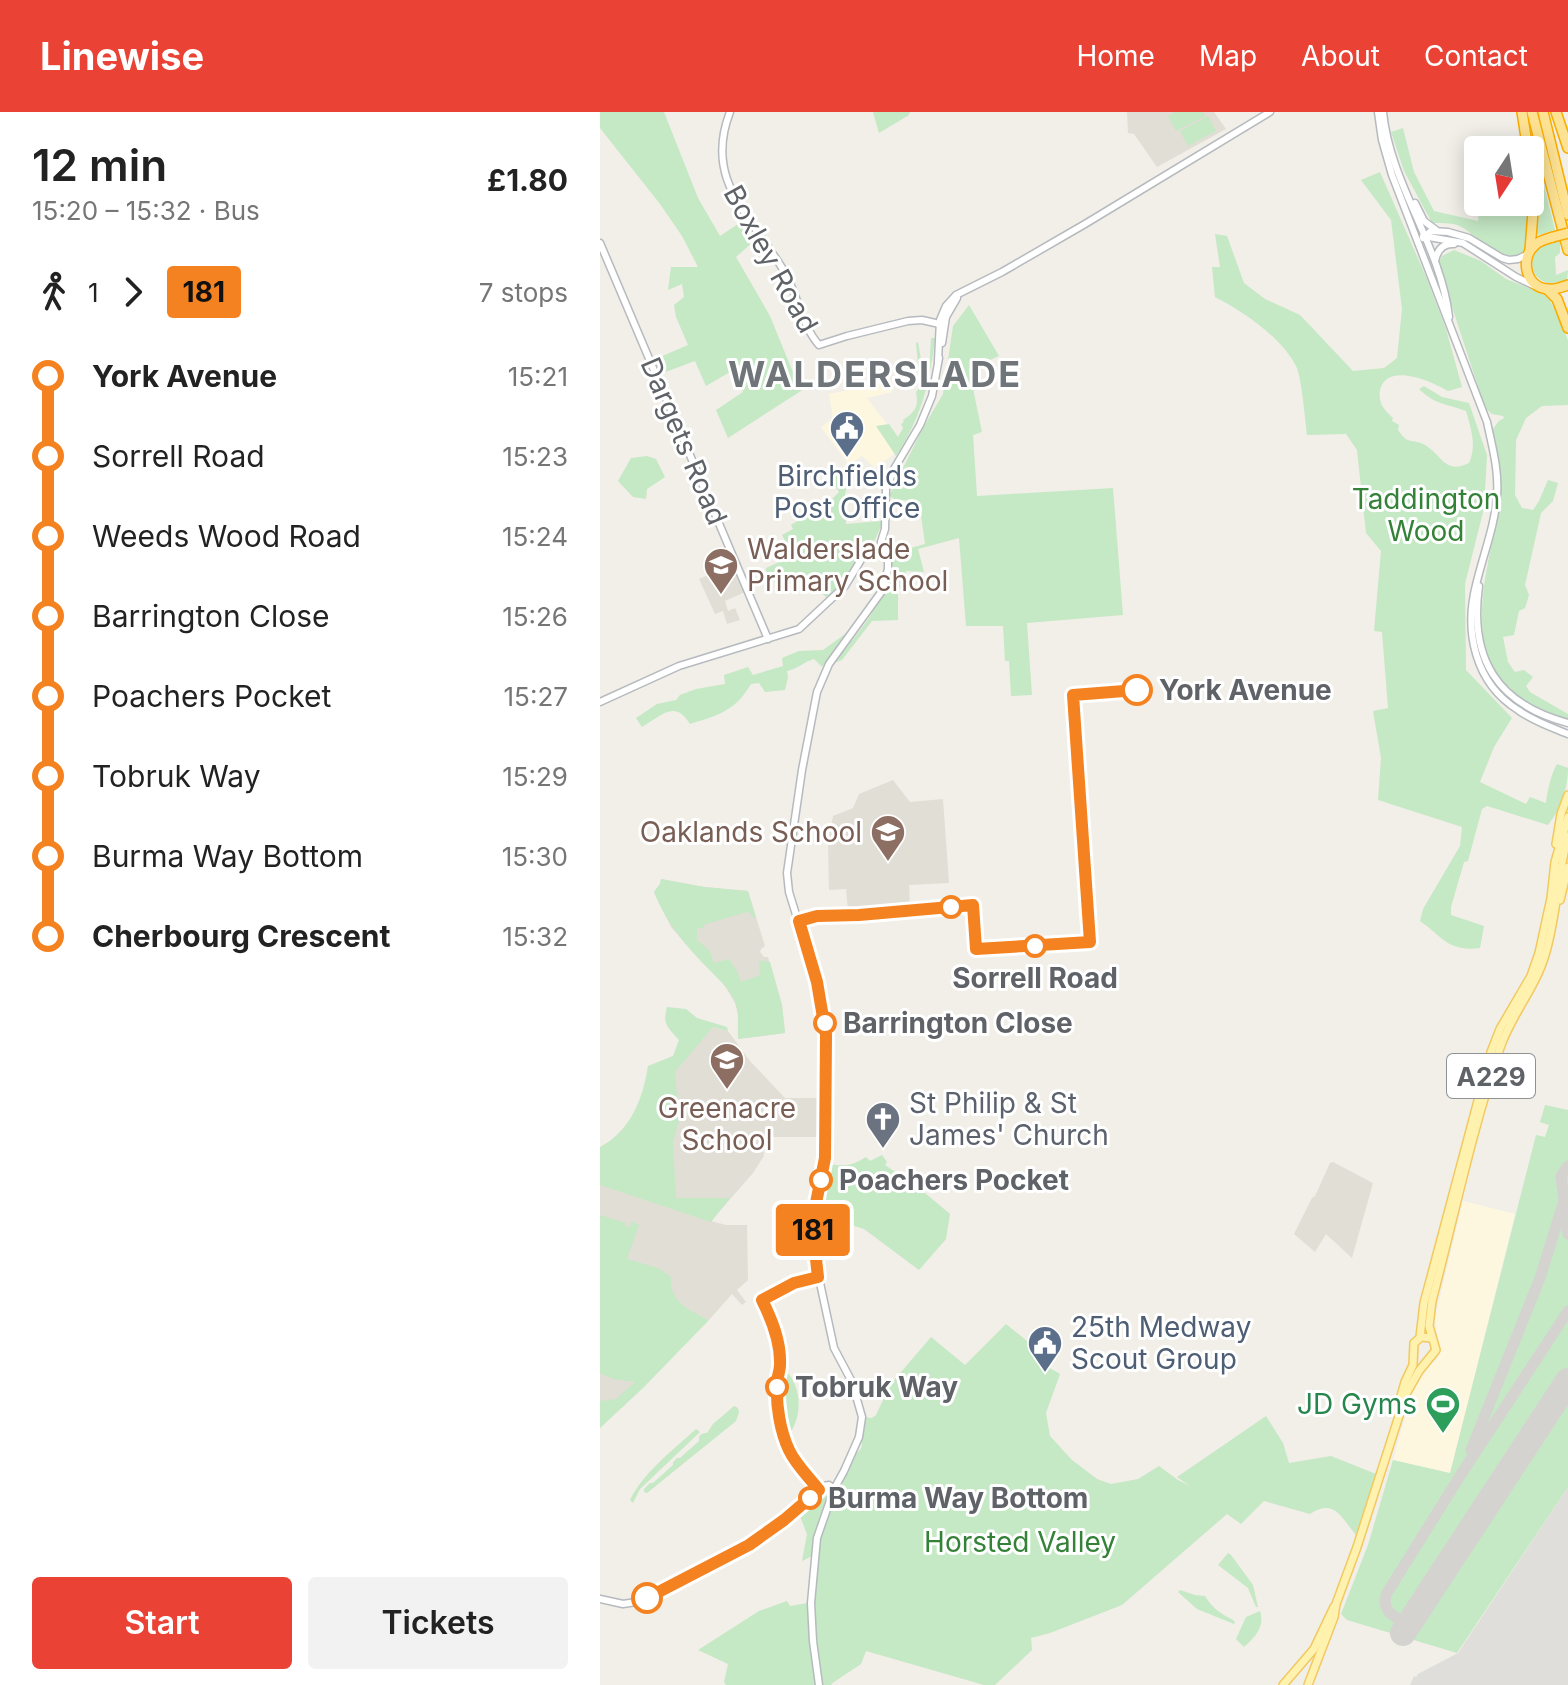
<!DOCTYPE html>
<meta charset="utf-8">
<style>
body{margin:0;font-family:Inter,sans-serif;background:#f2f2f2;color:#222;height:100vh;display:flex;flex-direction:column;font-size:30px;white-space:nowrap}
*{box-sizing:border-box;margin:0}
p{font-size:26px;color:#767676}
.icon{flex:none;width:44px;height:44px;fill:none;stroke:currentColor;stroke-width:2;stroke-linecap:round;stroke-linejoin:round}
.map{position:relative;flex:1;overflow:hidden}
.details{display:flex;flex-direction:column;background:#fff;width:600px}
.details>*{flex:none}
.badge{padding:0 16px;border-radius:6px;font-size:28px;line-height:52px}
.needle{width:52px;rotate:192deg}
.buttons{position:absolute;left:864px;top:24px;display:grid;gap:16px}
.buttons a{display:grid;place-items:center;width:80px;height:80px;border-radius:8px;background:#fff;box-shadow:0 4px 20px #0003;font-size:40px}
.map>.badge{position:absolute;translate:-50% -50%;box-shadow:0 0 0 4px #fff}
.legs{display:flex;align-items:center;gap:12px;height:88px;padding:0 32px;font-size:26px}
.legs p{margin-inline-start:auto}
.summary{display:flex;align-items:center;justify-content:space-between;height:136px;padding:0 32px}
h1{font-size:44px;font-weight:600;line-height:60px}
.primary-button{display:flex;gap:16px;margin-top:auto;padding:16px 32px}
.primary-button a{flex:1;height:92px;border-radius:8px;background:#ea4335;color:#fff;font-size:32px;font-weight:600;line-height:92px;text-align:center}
.primary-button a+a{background:#f2f2f2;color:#222}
ul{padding:0 32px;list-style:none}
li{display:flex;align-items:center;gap:28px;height:80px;font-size:30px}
li i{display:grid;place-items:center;width:12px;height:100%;margin:0 10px;background:currentColor}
li i::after{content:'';width:20px;height:20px;margin:-10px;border:6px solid;border-radius:50%;background:#fff}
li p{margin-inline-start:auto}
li:first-child i{background:linear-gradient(#0000 50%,currentColor 0)}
li:last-child i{background:linear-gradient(currentColor 50%,#0000 0)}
header{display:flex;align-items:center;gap:48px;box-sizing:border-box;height:112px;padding:0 40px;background:#ea4335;color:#fff}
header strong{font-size:38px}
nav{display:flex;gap:44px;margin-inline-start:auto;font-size:28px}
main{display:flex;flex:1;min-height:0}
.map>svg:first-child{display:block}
.commercial{fill:#fef7e0}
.industrial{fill:#e0deda}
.education{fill:#e1ded6}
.green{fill:#c5e8c5}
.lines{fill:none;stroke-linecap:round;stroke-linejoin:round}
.taxiway{stroke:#d4d3d0;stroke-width:11}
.runway{stroke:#d4d3d0;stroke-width:26}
.secondary-casing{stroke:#b6babf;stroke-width:9}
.primary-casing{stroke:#f2c960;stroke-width:10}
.highway-casing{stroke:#f9ab00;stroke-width:12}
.secondary{stroke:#fff;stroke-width:6}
.primary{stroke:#fff2af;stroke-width:7}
.highway{stroke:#fde293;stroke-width:9}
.highway-bridge-casing{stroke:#f9ab00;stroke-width:12;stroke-linecap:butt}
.highway-bridge{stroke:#fde293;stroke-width:9}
.line-1-casing{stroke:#fff;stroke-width:18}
.line-1{stroke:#f58220;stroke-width:12}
.stop-1-dot{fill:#fff;stroke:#f58220;stroke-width:4}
.labels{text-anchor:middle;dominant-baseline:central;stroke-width:6;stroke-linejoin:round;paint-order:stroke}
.shield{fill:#fff;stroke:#8f9295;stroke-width:2}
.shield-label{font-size:26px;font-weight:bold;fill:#5f6368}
.street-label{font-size:28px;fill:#5f6368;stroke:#fff}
.service-label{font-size:28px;fill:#4e5e75;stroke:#fff}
.park-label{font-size:28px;fill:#348238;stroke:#fff}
.education-label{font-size:28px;fill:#785e54;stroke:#fff;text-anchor:start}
.stop-label{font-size:28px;font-weight:bold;fill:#5f6368;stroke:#fff;text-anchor:start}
.worship-label{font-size:28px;fill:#5b616d;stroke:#fff;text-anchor:start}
.leisure-label{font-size:28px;fill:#27864d;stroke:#fff;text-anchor:end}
.district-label{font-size:36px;font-weight:bold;letter-spacing:2px;fill:#70757a;stroke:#fff}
</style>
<header>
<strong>Linewise</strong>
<nav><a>Home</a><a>Map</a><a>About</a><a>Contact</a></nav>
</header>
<main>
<section class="details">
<div class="summary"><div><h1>12 min</h1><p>15:20 – 15:32 · Bus</p></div><b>£1.80</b></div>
<div class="legs"><svg class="icon" aria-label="walk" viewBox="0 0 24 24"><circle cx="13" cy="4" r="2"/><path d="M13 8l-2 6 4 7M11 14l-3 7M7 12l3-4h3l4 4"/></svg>1<svg class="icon" aria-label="forward" viewBox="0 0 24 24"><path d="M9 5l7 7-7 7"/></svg><b class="badge" style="background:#f58220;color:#111">181</b><p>7 stops</p></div>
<ul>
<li><i style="color:#f58220"></i><b>York Avenue</b><p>15:21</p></li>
<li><i style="color:#f58220"></i><span>Sorrell Road</span><p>15:23</p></li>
<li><i style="color:#f58220"></i><span>Weeds Wood Road</span><p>15:24</p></li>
<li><i style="color:#f58220"></i><span>Barrington Close</span><p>15:26</p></li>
<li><i style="color:#f58220"></i><span>Poachers Pocket</span><p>15:27</p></li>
<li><i style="color:#f58220"></i><span>Tobruk Way</span><p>15:29</p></li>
<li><i style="color:#f58220"></i><span>Burma Way Bottom</span><p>15:30</p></li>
<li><i style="color:#f58220"></i><b>Cherbourg Crescent</b><p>15:32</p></li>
</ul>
<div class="primary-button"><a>Start</a><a>Tickets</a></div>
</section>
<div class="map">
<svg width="968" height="1573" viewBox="0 0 968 1573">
<rect width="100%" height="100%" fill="#f1efe8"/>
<g class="commercial">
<polygon points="289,270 292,280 267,286 296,324 298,339 275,356 262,344 249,353 221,315 233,306 229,282"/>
<polygon points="863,1089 915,1102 850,1362 793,1348 814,1274 823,1259 837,1247 839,1239 835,1206"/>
</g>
<polygon class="industrial" points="968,1375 968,1573 810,1573 814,1564 816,1565 818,1562 858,1541"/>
<g class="education">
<polygon points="527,0 614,0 626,17 557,55 534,22 528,21"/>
<polygon points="133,452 145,480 125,489 128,499 135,496 140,508 127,512 123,499 115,502 99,467"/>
<polygon points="293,668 310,690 343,687 349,771 309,773 310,794 248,798 246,777 229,778 228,731 233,704 253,696 259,682"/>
<polygon points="61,767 104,775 148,779 165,834 161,837 160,840 164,845 168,845 182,893 185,921 138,927 139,905 135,891 124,872 99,847 71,815 54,780 60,772"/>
<polygon points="113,915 128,919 150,949 185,986 223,986 223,1025 169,1025 169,1037 164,1038 164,1044 153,1061 111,1109 126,1113 147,1113 148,1168 137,1178 146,1190 142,1193 132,1182 109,1208 96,1202 0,1316 0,1056 75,959"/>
<polygon points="733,1050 773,1071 752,1146 726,1122 715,1140 694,1122 712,1086 715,1084 730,1051"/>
</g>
<g class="green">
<polygon points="0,0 64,0 98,86 120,124 144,108 154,129 136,145 170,204 192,258 207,275 128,326 116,298 143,280 135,257 106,274 95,249 60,262 53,248 88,233 76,205 74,193 84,185 82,172 68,178 71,155 98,155 82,124 60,92 0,16"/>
<polygon points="273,0 310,0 309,3 279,21"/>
<polygon points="575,0 603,0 605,4 576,19 568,4"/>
<polygon points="608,4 616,19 588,34 580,19"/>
<path d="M803 16 814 60 834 99 878 109 880 90H928V129C916 170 877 120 857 113 850 111 839 111 832 111L804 59 791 20Z"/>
<polygon points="931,20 938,49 938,53 936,55 937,61 941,61 955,118 938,123 936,119 934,59 929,21"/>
<path d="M780 60 827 167 846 217 862 275 848 279C833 270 787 249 780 278 778 291 784 298 793 306L792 309 799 313 798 318C810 335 810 325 825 333 842 343 845 363 869 351 877 334 871 316 866 299 848 292 835 293 819 277L824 274 842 285 869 291 887 343 884 396 865 472 866 558 912 606 894 635 880 670 926 692 930 685 946 691C947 680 951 662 957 652L968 656C968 676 961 697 948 713L887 694 882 697 868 749 864 750 851 795V803L884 814 880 836C848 840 843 825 820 809L823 797 860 734 862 715 778 688 781 646 773 599 788 596 782 520 774 519 781 439 766 421 757 338 746 322 707 323C705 308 702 266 696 254 681 225 644 200 615 185L612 155H620L615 122 627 124 644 171 665 187 700 203 753 259 784 256 797 246 802 197 791 108 761 68Z"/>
<path d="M960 128V141L955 145 956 163 968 158 967 168C961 169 953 172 948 171 930 167 927 145 941 135 947 131 954 130 960 128Z"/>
<path d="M854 138 881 149 906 167 943 182 950 188 968 228V293L942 294 926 306 916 328 915 383 922 396 933 398 939 389 948 368 958 371 953 389 941 401 925 473 929 483 925 496 919 499 914 523 903 525 908 550 915 560 924 558 933 565 926 574 930 580 968 602V607C946 604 924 593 910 576 901 567 893 559 888 547 882 532 882 515 882 499 883 447 906 400 898 348 897 338 896 327 892 318L899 309 904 306 903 304 892 302 885 296 838 152 842 144Z"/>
<path d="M369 193 399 244 369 257 382 320 373 323 377 384 513 376 523 503 427 511 432 583 411 584 409 549H405L403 514H366L359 426 318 437 324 460 306 459 303 477 298 476V508L272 509 242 548 234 551C260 518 294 483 290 439H300L325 432 319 389 296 388 289 384 323 316 343 282 353 214Z"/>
<path d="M331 226H335C330 271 321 306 296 344L276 314 289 312 298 325 303 316 301 312 304 310 303 308C315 300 319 295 316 280L320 275 316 231 318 230 324 265H329Z"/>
<polygon points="47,344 56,347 65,365 47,377 46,387 33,385 18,369 31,346"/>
<polygon points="241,361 250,365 245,382 246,412 281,409 282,412 274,430 262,440 246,469 226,485 203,463 180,475 173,468 167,468 166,456 193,444 182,423 193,417 191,413 230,389 239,380 231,367"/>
<path d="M256 514 222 555 214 547C204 550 197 557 187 559L188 565 185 578 165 580 159 571 151 572C135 599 119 603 90 612 75 587 61 604 42 615L36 606 57 592 76 588 80 583 96 577 125 572 124 563 148 555 153 563 183 554 182 546 199 539 223 538Z"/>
<path d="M61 767 104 775 148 779 156 806 152 805 150 801 147 800 103 813 104 817 97 815V828L110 839 114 851 129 847 137 859 141 870 160 863 159 848 170 850 182 893 185 921 138 927C137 914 140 903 135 890 127 872 112 862 99 847 78 824 66 809 54 780L60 772Z"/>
<path d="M67 895 86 897 97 906 127 915 128 919 113 915 75 960 79 1008 73 1030 76 1086H130L111 1110 0 1073V1035C31 1019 43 986 48 954L73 944 79 928C68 915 62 913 67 895Z"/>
<polygon points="945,993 968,998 968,1375 857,1541 747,1508 741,1502 768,1433 793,1348 850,1361 936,1023 945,1025 949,1013 940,1010"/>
<path d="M282 1043 287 1050 285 1053 319 1076 350 1102 346 1127 319 1158 264 1117 251 1113 217 1114 230 1052C246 1055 253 1053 266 1045L270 1049Z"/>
<path d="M0 1103 26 1111 25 1114 30 1115 32 1109 39 1113 27 1147 58 1156 71 1165C69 1190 90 1199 109 1208L43 1276 0 1316V1289L16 1287 35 1270 13 1267 0 1261Z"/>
<path d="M406 1212 442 1241 447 1251 446 1254 460 1262 446 1301 450 1324 472 1348 497 1367 511 1372 538 1367 559 1354 578 1368 590 1374 577 1365 666 1304 683 1331 689 1351 731 1344 776 1362 756 1423C741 1405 734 1386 710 1402L664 1389 641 1412 627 1402 522 1493 450 1521 431 1526 432 1538 395 1573H384L266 1539 261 1552 231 1572 232 1573H126L124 1570 128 1552 98 1538 159 1499 187 1489 190 1494 213 1490 218 1421 251 1343C261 1339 265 1335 259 1325L262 1305 272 1306 276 1303 290 1273 331 1225 365 1253Z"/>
<path d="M187 1260C201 1275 202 1301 192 1318L189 1319 183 1316 179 1279 181 1278 182 1274H180L182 1261Z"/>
<polygon points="134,1294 138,1296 139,1300 136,1309 47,1381 44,1380 44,1377 50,1371 53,1371 73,1353 73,1350 77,1346 80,1346 99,1329 99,1324 104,1321 107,1321 113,1312"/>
<path d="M96 1317 100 1320 40 1377 33 1391 30 1388C44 1360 73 1338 96 1317Z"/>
<polygon points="224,1376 229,1376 230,1379 219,1406 212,1444 202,1449 207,1422 200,1404 205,1399 207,1393"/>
<polygon points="628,1441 631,1443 653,1473 658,1495 656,1495 648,1476 618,1453"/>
<path d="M580 1478 595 1483 605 1484C613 1497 620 1501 633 1508L635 1510 634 1512 597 1497 578 1480Z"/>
<path d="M660 1499C665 1515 655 1525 644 1535L636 1527 646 1505Z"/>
</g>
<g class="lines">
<g class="taxiway">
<polyline points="968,1054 961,1064 968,1122"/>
<polyline points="871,1338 940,1166 963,1092"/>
<path d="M808 1513C795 1505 780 1499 787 1481L860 1364 968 1199"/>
</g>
<polyline class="runway" points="803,1521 968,1269"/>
<g class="secondary-casing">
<g id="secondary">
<path d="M130 0C110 52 131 83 161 125 169 137 178 148 185 161 198 184 202 214 219 233L247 224 308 209 322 208 344 213"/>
<path d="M778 0 782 28 792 63 887 310C892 334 899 358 897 383 895 414 883 443 876 473 864 520 875 571 918 598 933 609 951 615 968 622"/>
<path d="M783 0C790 72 841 134 849 205"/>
<polyline points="815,91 824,109 836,118"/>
<polyline points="823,124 863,131 916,165 935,174"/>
<polyline points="823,126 831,119 848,120 869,126 902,146 909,148 918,147 928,142"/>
<polyline points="0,131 168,527"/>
<path d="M835 149C837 139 842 131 854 132"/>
<polyline points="342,231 346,205 357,186"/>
<polyline points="338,249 340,208 346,194 356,183 402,160 485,112 670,0"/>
<polyline points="281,430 285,417 286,377 294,357 320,313 332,284 339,246"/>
<path d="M879 474C869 547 897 592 968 611"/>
<polyline points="0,590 79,554 199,517 245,474 264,443 277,436"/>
<polyline points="0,1487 23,1492 36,1490 47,1486 149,1433 191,1403 223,1374 229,1373 234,1377"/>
<polyline points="219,1573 213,1529 211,1491 217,1426 234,1377 244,1359 259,1325 262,1305 252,1270 234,1236 214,1143 212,1111 225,1046 226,923 217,870 189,780 187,761 202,658 217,580 229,552 282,479 288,457 288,449 285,436"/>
</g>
</g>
<g class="primary-casing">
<g id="primary">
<polyline points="956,732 961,702 968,683"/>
<polyline points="960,788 968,755"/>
<polyline points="887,978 900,976 895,968 895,960"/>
<polyline points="820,1225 824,1191 891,940 900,917 931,864 939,841 951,786 955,750 968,705"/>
<polyline points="799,1291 805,1270 813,1253 814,1231 821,1225 831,1226"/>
<polyline points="683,1573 714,1537 734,1495"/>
<path d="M708 1573 734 1505 736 1492 757 1435 806 1282 819 1259 836 1238 829 1214 832 1189C854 1105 872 1018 900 936 911 903 935 877 945 843 957 804 957 763 968 724"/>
</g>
</g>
<g class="highway-casing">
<g id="highway">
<polyline points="922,0 928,38"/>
<polyline points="932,0 968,138"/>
<polyline points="943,0 968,103"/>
<polyline points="956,0 968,36"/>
<polyline points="930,51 933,100 930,138"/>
<path d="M953 125C947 127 940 128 935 133 919 146 926 177 949 177 955 178 962 175 968 173"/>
<polyline points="948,178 957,187 968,216"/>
</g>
</g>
<use href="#secondary" class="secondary"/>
<use href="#primary" class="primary"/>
<use href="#highway" class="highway"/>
<g class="highway-bridge-casing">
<polyline id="highway-bridge" points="953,125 968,121"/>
</g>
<use href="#highway-bridge" class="highway-bridge"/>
</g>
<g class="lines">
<g class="line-1-casing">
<path id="line-1" d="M47 1486 149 1433 184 1408 219 1378C209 1365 196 1353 189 1338 180 1319 176 1293 177 1272 177 1265 180 1259 180 1253 181 1230 172 1208 162 1188L194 1171 218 1165 212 1111 225 1046 226 923 217 870 199 809 217 804 259 803 373 793 376 837 490 830 473 583 537 578"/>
</g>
<use href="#line-1" class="line-1"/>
</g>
<defs>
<g id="civic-pin" transform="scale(1.8)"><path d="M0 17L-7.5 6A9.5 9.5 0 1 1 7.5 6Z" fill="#5c6f8a" stroke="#fff"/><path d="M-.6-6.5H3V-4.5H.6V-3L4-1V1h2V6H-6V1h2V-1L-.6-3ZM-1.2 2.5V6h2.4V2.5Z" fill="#fff"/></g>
<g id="school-pin" transform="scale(1.8)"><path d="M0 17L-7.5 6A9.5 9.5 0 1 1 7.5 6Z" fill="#8d6e63" stroke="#fff"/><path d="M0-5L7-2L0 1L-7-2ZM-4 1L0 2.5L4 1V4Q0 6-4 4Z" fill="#fff"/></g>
<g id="church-pin" transform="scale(1.8)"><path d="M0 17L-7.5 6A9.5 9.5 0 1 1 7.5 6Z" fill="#6b7280" stroke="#fff"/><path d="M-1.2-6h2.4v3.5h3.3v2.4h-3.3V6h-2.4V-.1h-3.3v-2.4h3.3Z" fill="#fff"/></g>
<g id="stadium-pin" transform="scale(1.8)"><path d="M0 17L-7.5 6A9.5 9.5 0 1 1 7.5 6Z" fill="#2e9e5b" stroke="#fff"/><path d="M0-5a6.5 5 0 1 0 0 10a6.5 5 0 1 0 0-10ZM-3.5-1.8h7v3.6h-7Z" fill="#fff"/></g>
</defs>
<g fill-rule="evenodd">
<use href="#civic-pin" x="247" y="316"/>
<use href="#school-pin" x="121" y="453"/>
<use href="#school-pin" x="288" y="720"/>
<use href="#school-pin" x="127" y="948"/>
<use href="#church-pin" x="283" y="1007"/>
<use href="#civic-pin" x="445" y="1231"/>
<use href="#stadium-pin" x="843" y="1292"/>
</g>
<g class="stop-1-dot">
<circle cx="537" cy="578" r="14"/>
<circle cx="351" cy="795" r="10"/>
<circle cx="435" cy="834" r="10"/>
<circle cx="225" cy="911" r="10"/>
<circle cx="221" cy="1068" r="10"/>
<circle cx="177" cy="1275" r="10"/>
<circle cx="210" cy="1386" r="10"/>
<circle cx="47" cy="1486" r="14"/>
</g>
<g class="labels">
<rect class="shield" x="847" y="942" width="88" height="44" rx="6"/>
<g class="shield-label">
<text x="891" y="964">A229</text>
</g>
<g class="street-label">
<text transform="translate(171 147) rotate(61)">Boxley Road</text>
<text transform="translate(84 329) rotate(67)">Dargets Road</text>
</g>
<g class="service-label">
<text x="247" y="364">Birchfields<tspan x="247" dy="32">Post Office</tspan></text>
<text x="471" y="1215" text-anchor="start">25th Medway<tspan x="471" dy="32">Scout Group</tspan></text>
</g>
<g class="park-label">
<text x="826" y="387">Taddington<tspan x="826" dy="32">Wood</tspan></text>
<text x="420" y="1430">Horsted Valley</text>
</g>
<g class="education-label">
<text x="147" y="437">Walderslade<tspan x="147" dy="32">Primary School</tspan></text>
<text x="262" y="720" text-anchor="end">Oaklands School</text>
<text x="127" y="996" text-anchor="middle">Greenacre<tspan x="127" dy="32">School</tspan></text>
</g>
<g class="stop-label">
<text x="559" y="578">York Avenue</text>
<text x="435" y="866" text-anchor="middle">Sorrell Road</text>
<text x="243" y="911">Barrington Close</text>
<text x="239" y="1068">Poachers Pocket</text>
<text x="195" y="1275">Tobruk Way</text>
<text x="228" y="1386">Burma Way Bottom</text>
</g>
<g class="worship-label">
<text x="309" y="991">St Philip &amp; St<tspan x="309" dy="32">James' Church</tspan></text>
</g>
<g class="leisure-label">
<text x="817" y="1292">JD Gyms</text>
</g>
<g class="district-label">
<text x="275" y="262">WALDERSLADE</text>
</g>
</g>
</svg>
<div class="buttons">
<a><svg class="needle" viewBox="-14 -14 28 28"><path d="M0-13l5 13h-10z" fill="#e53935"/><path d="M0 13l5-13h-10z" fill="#767676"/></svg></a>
</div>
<b class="badge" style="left:213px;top:1118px;background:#f58220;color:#111">181</b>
</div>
</main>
